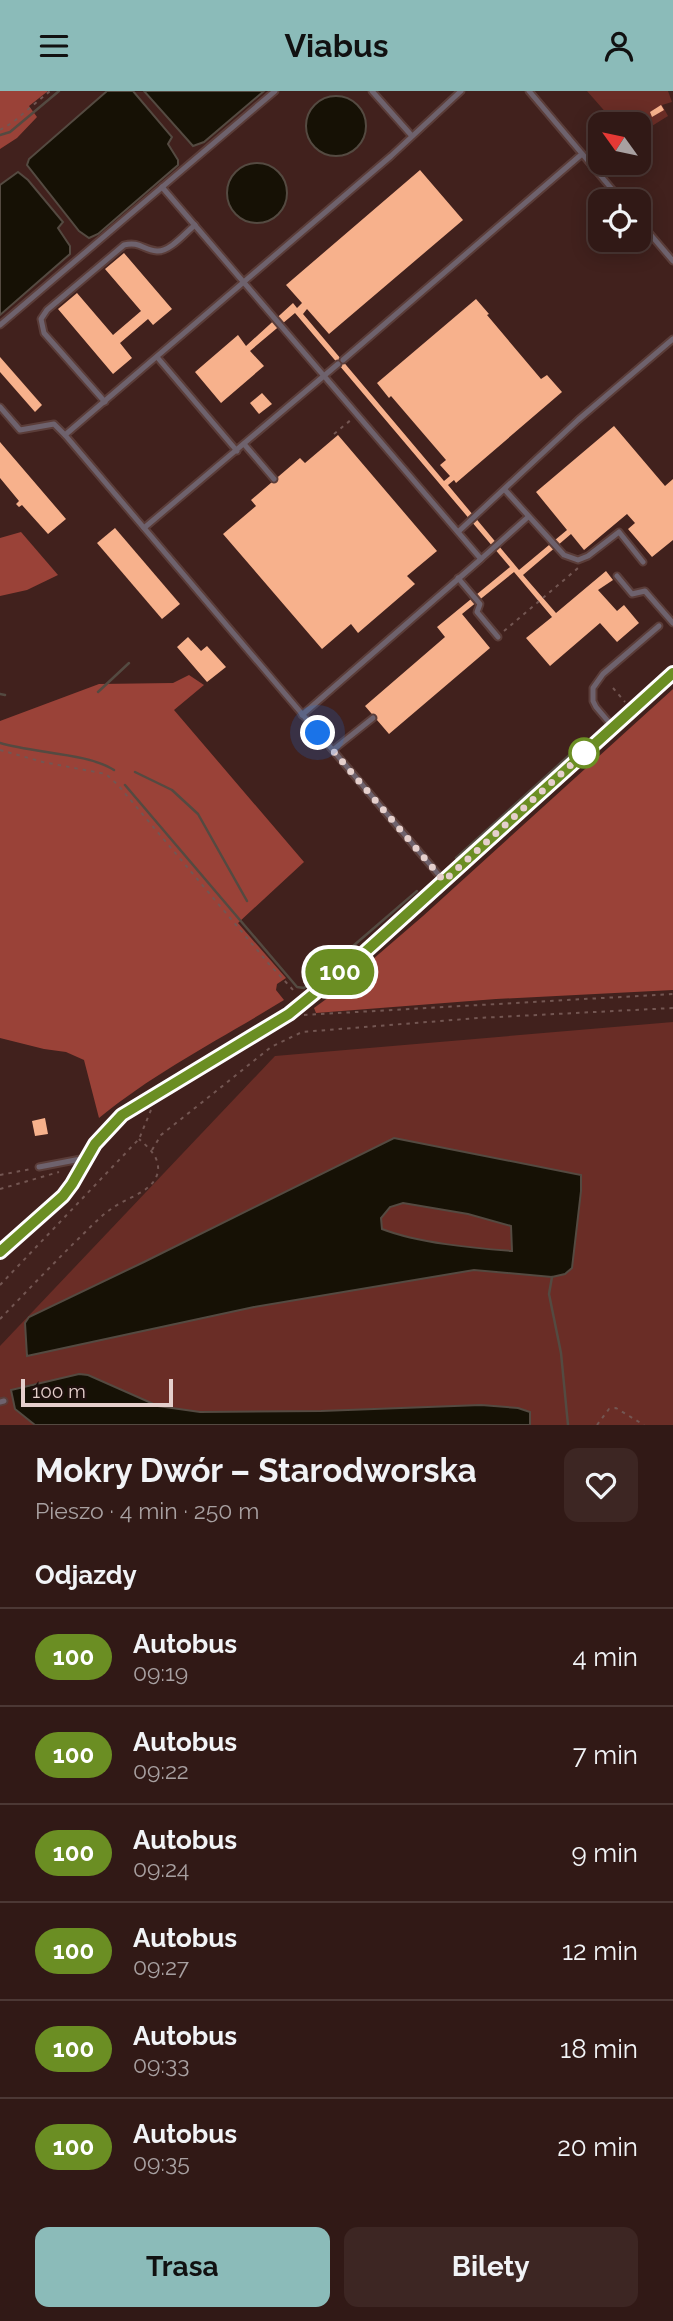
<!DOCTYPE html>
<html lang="pl">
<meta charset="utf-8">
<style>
body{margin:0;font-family:Raleway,sans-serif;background:#3d2623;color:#f1f3f6;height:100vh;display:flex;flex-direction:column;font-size:26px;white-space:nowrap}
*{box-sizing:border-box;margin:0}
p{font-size:23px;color:#a8a0a1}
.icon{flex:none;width:38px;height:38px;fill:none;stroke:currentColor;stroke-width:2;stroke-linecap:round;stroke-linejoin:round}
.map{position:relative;height:1334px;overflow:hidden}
.side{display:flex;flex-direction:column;background:#311916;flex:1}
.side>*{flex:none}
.badge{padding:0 14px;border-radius:23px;font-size:24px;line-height:46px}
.needle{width:46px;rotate:303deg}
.fabs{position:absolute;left:588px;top:21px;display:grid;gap:14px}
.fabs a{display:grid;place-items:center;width:63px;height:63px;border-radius:14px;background:#311916;box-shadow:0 4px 18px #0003,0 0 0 2px #4c3835;font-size:35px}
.scale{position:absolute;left:21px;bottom:18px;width:152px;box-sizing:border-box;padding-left:7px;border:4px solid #e5cfcc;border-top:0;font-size:19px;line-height:24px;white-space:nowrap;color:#e5cfcc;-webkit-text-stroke:5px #1e0f0d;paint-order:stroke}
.you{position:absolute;width:35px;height:35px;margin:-18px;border:5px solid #fff;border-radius:50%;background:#1a73e8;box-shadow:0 0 0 10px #1a73e833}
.map>.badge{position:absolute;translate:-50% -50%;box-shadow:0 0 0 4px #fff}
h2{padding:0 35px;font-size:26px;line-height:63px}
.round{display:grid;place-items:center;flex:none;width:74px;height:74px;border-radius:14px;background:#3d2623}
.overview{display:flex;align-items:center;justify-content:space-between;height:119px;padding:0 35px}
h1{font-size:33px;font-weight:700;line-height:52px}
.primary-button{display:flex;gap:14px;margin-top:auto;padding:14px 35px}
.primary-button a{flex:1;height:80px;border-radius:14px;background:#8bbbb9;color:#111;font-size:28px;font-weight:700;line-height:80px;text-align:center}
.primary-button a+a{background:#3d2623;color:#f1f3f6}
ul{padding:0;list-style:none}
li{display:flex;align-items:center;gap:21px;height:98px;padding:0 35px;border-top:2px solid #4c3835}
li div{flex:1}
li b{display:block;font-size:26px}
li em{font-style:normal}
li .badge{min-width:77px;font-weight:700;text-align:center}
header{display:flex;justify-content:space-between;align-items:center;height:91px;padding:0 35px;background:#8bbbb9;color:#111;font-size:32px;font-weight:700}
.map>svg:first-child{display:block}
.green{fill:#6a2d26}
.forest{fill:#9a4238}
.water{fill:#161105;stroke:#544a41;stroke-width:2;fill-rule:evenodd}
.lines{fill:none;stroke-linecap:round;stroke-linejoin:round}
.stream{stroke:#544a41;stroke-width:2.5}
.building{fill:#f7b18c}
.lane-casing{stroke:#5b3d39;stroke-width:9}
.street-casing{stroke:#5b3d39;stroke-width:14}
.path{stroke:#735652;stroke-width:2;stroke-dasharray:3.5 5;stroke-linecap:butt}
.lane{stroke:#6e626d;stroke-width:5}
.street{stroke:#6e626d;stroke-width:10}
.line-casing{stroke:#fff;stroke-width:16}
.line{stroke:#6b8e23;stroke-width:10}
.walk{stroke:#e5cfcc;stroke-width:7;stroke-dasharray:0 12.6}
.stop-dot{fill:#fff;stroke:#6b8e23;stroke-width:3.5}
</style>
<header><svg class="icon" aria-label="menu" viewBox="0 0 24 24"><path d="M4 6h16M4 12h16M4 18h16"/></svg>Viabus<svg class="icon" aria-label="person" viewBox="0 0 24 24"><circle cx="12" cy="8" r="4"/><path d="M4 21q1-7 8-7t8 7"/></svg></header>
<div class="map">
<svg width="673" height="1334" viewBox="0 0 673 1334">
<rect width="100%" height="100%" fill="#41211d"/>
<g class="green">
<polygon points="587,0 668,0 672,11 662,14 668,25 639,43 639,33 616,33"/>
<polygon points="673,931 673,1334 0,1334 0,1255 275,965"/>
</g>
<g class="forest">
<polygon points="0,0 48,0 29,15 37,26 17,47 0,58"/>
<polygon points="21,441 58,484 27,499 0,505 0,447"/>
<path d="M189 584 204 594 174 619 304 771 238 832 286 887 277 893 276 899 284 909C221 948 156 980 99 1027L84 969 66 961 44 958 0 947V630L99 593 173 592Z"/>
<polygon points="673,598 673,899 496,908 316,922 314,917 329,906 423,825"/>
</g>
<g class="water">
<polygon points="107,0 133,0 172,46 168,53 178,69 178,74 98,143 89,147 79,140 27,74 29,68"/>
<polygon points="144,0 264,0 204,51 193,55"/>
<circle cx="336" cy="35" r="30"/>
<circle cx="257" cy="102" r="30"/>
<polygon points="18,81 28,89 63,131 58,137 70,155 70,163 0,224 0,94"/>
<path d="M394 1047 581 1084V1100L572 1177 565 1183 552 1186 474 1179 254 1216 27 1265 25 1232 29 1226 144 1171ZM403 1112 468 1123 511 1135 512 1160C473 1157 418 1152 382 1138L381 1127 390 1116Z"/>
<polygon points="79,1283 88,1284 158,1315 200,1321 321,1320 481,1314 518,1317 530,1321 530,1334 35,1334 15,1318 11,1299"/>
</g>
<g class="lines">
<g class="stream">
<polyline points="0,44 10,41 59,0"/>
<polyline points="98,601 129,572"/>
<polyline points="0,603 5,604"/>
<path d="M0 652C32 662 88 662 114 679"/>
<polyline points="135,681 172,699 198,723 247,810"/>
<polyline points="125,694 297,896 304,897 317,886 417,800"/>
<polyline points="456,767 587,648"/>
<polyline points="552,1186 549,1203 561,1262 568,1334"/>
</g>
</g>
<g class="building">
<polygon points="661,14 664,19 652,26 650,21"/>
<polygon points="420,79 463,129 329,243 307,218 303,223 444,390 450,385 440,374 446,369 391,305 389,307 377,292 476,208 489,223 487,224 541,288 547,284 562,301 456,392 454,389 448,394 519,479 567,439 536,401 614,335 665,395 673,388 673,449 652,466 628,438 635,432 627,423 584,459 571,443 523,484 556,522 606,480 613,489 598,499 617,520 624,514 639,532 617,551 600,532 550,575 526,547 552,526 514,481 462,523 490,557 389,643 365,615 445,546 437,536 510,476 295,222 250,260 264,275 221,312 195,281 238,244 246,255 293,212 297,217 302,212 286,194"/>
<polygon points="124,162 172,218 153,234 148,228 120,252 132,267 113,283 58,218 77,202 113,244 141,220 105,178"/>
<polygon points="0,266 42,314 35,321 0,281"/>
<polygon points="262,302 272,313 259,323 250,312"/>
<polygon points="338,344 437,460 407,485 415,493 358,542 351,533 322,558 223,443 256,415 251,409 300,367 305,372"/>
<polygon points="0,351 66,428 48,443 22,414 19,416 16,413 19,410 0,387"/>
<polygon points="115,437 180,513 162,528 97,452"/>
<polygon points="188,546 201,560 207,555 226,576 207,591 177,556"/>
<polygon points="45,1027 48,1043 35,1045 32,1030"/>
</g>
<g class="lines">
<g class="lane-casing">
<g id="lane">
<polyline points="372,0 412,45"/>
<polyline points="529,0 622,110"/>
<polyline points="162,96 481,468 302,624"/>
<polyline points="639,130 673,170"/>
<polyline points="0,234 275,0"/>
<polyline points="157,266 237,360"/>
<polyline points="343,269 582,63"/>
<path d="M105 311 44 242 41 228 47 219 124 154C140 150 143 159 157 160 170 161 186 141 195 134"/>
<polyline points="0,316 20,339 54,333 65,344"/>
<polyline points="244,353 274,388"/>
<polyline points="505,399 564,464 578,469 588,465 619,441 643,471"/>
<polyline points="144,437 338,273"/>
<polyline points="458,441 578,329 673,248"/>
<polyline points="481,468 528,426"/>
<polyline points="617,485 632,503 645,500 673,532"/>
<polyline points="458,487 480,513 477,521 498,546"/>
<polyline points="613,636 596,616 593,610 593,597 603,583 659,535"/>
<polyline points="333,659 373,627"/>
<polyline points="444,790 65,344 391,65 461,0"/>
<polyline points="39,1076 86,1067"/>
<polyline points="0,1311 4,1310"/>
</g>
</g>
<g class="street-casing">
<polyline id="street" points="0,1161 63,1105 72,1093 95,1053 123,1024 289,923 365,861 673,582"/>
</g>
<g class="path">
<polyline points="0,39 12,32 50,0"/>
<polyline points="334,343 352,328"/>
<polyline points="504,540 578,477 578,475"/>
<polyline points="613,597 625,611"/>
<polyline points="0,659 43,671 106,683 118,694 269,873 296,902"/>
<polyline points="304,924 673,903"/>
<polyline points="152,1059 161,1044 210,1005 271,956 302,941 478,927 673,917"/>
<polyline points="0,1084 31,1078"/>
<polyline points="0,1098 59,1081"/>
<polyline points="0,1194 139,1048 151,1019"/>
<path d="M0 1228C25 1202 50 1176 75 1151 87 1140 98 1127 111 1118 125 1107 151 1102 157 1084 162 1068 149 1057 139 1048"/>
<polyline points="597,1334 609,1318 616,1317 644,1334"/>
</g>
<use href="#lane" class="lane"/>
<use href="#street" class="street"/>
</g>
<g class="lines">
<g class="line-casing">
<polyline id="line" points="0,1161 63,1105 72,1093 95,1053 122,1024 289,923 365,861 673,582"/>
</g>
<use href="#line" class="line"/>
<polyline class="walk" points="318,642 444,790 584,662"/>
</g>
<circle class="stop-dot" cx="584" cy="662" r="14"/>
</svg>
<div class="fabs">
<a><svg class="needle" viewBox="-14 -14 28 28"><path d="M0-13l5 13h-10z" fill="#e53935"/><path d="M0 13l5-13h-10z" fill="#a8a0a1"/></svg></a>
<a><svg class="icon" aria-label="locate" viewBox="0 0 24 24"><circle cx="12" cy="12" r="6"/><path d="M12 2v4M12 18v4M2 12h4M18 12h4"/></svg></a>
</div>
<div class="scale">100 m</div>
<div class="you" style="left:318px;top:642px"></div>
<b class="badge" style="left:340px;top:881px;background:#6b8e23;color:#fff">100</b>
</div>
<section class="side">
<div class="overview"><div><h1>Mokry Dwór – Starodworska</h1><p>Pieszo · 4 min · 250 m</p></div><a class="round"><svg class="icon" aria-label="heart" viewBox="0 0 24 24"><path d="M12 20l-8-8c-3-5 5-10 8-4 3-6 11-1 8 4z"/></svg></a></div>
<h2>Odjazdy</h2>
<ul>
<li><span class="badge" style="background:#6b8e23;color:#fff">100</span><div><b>Autobus</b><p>09:19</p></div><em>4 min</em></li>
<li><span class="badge" style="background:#6b8e23;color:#fff">100</span><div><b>Autobus</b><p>09:22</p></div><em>7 min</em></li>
<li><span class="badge" style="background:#6b8e23;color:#fff">100</span><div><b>Autobus</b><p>09:24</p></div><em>9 min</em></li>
<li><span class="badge" style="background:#6b8e23;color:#fff">100</span><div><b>Autobus</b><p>09:27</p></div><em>12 min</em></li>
<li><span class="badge" style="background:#6b8e23;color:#fff">100</span><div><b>Autobus</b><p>09:33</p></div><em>18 min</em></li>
<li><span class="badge" style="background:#6b8e23;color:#fff">100</span><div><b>Autobus</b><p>09:35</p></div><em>20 min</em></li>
</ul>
<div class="primary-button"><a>Trasa</a><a>Bilety</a></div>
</section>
